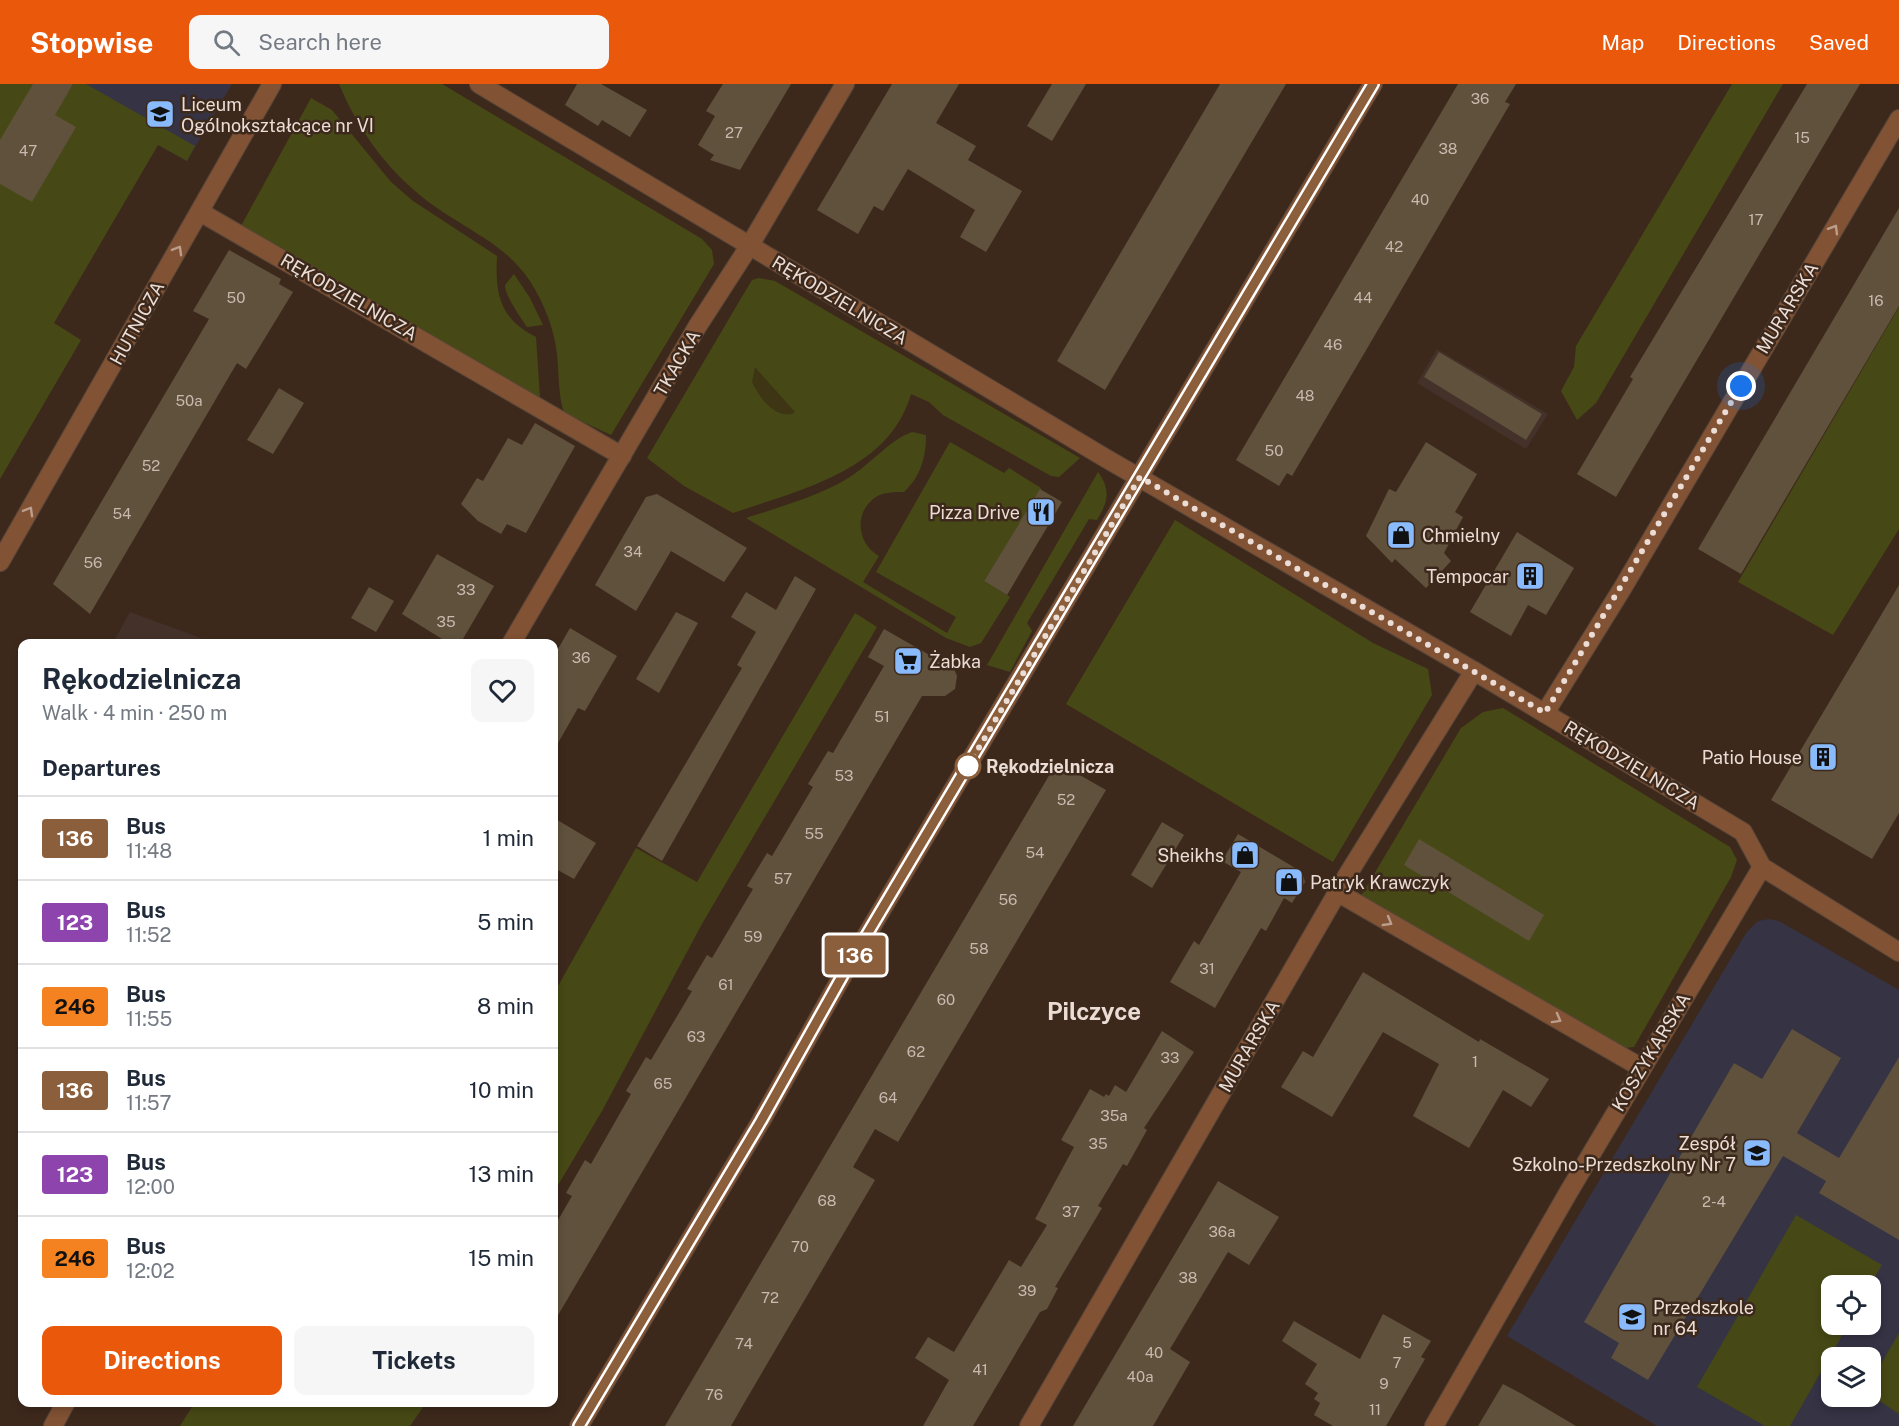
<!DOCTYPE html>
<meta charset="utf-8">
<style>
body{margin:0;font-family:"Public Sans",sans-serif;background:#f6f6f7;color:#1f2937;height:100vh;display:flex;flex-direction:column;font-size:22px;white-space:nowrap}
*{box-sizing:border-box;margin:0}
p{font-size:20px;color:#747a83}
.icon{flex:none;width:33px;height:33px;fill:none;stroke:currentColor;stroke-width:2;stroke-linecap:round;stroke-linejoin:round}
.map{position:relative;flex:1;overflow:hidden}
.details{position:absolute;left:18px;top:555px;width:540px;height:768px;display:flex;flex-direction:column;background:#fff;border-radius:12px;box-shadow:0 3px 9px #0003}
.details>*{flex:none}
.badge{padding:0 12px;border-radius:4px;font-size:21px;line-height:39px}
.tools{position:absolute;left:1821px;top:1191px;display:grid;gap:12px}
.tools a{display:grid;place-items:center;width:60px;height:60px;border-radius:12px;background:#fff;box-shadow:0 3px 9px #0003;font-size:30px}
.you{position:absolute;width:30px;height:30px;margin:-15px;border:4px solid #fff;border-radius:50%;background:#1a73e8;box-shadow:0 0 0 9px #1a73e833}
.map>.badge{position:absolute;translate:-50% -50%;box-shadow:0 0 0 3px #fff}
h2{padding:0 24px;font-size:22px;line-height:54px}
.round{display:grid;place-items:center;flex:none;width:63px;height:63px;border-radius:12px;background:#f6f6f7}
.headline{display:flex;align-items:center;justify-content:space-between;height:102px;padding:0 24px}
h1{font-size:28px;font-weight:700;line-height:45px}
.primary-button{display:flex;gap:12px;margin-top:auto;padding:12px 24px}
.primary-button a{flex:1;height:69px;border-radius:12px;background:#ea580c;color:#fff;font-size:24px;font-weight:700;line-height:69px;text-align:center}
.primary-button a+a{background:#f6f6f7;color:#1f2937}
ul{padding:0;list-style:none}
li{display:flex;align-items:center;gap:18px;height:84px;padding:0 24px;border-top:2px solid #e0e1e3}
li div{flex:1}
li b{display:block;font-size:22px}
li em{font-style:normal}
li .badge{min-width:66px;font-weight:700;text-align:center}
header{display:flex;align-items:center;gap:36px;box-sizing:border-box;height:84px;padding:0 30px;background:#ea580c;color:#fff}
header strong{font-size:28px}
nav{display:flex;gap:33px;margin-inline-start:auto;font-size:21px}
.search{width:420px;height:54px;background:#f6f6f7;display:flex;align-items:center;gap:15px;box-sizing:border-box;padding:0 21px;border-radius:12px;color:#747a83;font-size:22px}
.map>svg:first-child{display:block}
.industrial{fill:#44312a}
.education{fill:#353344;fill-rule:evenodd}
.green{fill:#464915}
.sand{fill:#3e3515}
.building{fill:#5f513c}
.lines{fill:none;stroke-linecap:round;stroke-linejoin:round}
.minor-casing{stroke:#59463a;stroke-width:20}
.minor{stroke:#815233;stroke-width:18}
.oneway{stroke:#bb9e8c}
.line-casing{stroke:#fff;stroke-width:14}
.line{stroke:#8b5e3c;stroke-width:9}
.walk{stroke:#ebddd5;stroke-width:6;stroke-dasharray:0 10.8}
.stop-dot{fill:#fff;stroke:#8b5e3c;stroke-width:3}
.labels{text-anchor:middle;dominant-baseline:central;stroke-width:5;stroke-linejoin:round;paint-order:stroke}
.number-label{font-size:15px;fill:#c8baaf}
.poi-label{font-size:18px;fill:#ebddd5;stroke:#3d291c;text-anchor:start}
.street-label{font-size:18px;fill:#ebddd5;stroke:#3d291c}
.stop-label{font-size:18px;font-weight:bold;fill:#ebddd5;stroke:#3d291c;text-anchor:start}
.district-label{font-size:24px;font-weight:bold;fill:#ebddd5;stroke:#3d291c}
</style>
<header>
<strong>Stopwise</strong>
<div class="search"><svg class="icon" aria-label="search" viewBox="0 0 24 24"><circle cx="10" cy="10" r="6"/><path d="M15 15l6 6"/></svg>Search here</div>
<nav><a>Map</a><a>Directions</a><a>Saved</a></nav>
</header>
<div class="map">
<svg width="1899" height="1342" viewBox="0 0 1899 1342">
<rect width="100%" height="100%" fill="#3d291c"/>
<g class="industrial">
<polygon points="1437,265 1548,330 1526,365 1417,299"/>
<polygon points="130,528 198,553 211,559 113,559"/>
</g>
<g class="education">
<polygon points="54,0 232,0 187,77"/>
<path d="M1769 835 1779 837 1899 906V1342H1657L1507 1252 1746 849 1758 837ZM1832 1202H1870V1240H1832ZM1832 1274H1870V1312H1832Z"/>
</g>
<g class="green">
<polygon points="0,0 54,0 68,8 73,0 86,0 195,62 187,77 158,61 54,239 81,256 0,395"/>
<path d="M339 0H442L702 155 712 166 714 180 611 351 564 329C558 310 559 289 557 270 554 244 544 219 530 197 507 162 470 147 437 124 392 93 360 50 339 0Z"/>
<polygon points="1732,0 1783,0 1596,319 1577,336 1561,307 1574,283 1576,262"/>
<path d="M311 14 332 26 391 98 413 117 497 172C495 209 499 235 536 253L540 314 241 142Z"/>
<path d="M514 190 530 214 543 241 527 243C521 234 504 210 505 201Z"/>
<path d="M759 194 775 197 1080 374 1059 393 1051 392 943 331 929 318 911 310C889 387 799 406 733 429L684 402 647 374 743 211 752 196Z"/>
<polygon points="1899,223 1899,445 1833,551 1738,498"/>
<path d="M912 348 926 351C926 373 921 392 904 408 894 408 884 408 876 413 853 428 857 460 879 472L863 498 947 549 956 533 876 488 950 358 1004 389 1009 384 1041 404 984 497 1010 513 981 559 970 563 946 554 746 434C780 423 815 413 845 396 868 383 889 356 912 348Z"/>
<path d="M1098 388C1111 406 1108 418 1097 436L1089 435 1027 539 1032 547 1010 588 987 581Z"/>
<polygon points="1175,436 1373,559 1428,585 1432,611 1333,778 1066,620"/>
<polygon points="855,529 877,543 703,838 602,1027 554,1108 554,909 636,764 697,798"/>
<polygon points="1503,624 1730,763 1737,776 1731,793 1634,963 1625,964 1361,812 1461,644 1483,628"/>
<polygon points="1796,1131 1882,1181 1870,1201 1832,1202 1832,1240 1848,1241 1790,1342 1765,1342 1697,1303"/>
<polygon points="1899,1249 1899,1330 1871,1311 1871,1297"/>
<polygon points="195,1318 425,1318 426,1319 410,1342 180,1342"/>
</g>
<path class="sand" d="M755 283 795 328 792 330C774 334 759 313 752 298Z"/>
<g class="building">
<polygon points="33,0 73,0 55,31 76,43 32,118 0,100 0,56"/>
<polygon points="577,0 601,0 647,26 630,53 602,36 598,42 565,21"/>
<polygon points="723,0 791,0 740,86 710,76 714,71 698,61 715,32 706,27"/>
<polygon points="892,0 959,0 936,39 976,62 968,76 1022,107 986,168 960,153 975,126 908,85 883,127 874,122 858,150 817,126"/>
<polygon points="1052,0 1086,0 1052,57 1027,42"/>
<polygon points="1220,0 1286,0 1105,306 1057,277"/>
<polygon points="1458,0 1516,0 1505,18 1510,20 1365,268 1292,392 1287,389 1279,402 1236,376"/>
<polygon points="1807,0 1860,0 1616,413 1577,390 1633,295 1630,293"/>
<polygon points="1899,124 1899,222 1741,490 1698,465"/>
<polygon points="229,166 281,195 279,200 293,208 246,285 237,279 90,530 53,500 209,235 193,227"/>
<polygon points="1439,268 1542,330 1526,356 1424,293"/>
<polygon points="279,304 304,319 273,370 247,356"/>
<polygon points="535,339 575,362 526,449 507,440 501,450 478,437 461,420 477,394 483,397 508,354 522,361"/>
<polygon points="1426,358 1477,390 1455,428 1463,433 1444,469 1451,477 1426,504 1395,475 1392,479 1366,452 1389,405 1396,408"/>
<polygon points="1040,405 1062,418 1007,511 984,497"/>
<polygon points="657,410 747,464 724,498 671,467 636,527 595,501 646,413"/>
<polygon points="1517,448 1574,484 1546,531 1528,521 1511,552 1470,528"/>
<polygon points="437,470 494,502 460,560 450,560 402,530"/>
<polygon points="795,492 816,505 662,777 637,762 742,584 737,581 756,548 731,533 746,508 776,526"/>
<polygon points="1899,501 1899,729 1872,775 1771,716"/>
<polygon points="369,503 394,517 376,548 351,534"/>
<polygon points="676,528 698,539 659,609 636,595"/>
<polygon points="570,544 617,572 585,627 578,624 554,666 554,572"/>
<polygon points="884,545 954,585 957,592 955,605 945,612 922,612 554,1238 554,1143 572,1112 566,1109 585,1076 591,1080 631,1010 626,1007 646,973 651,976 692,907 687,905 707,871 712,874 753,805 747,802 767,769 772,772 813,703 808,700 828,667 833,669 884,582 868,573"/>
<polygon points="1057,678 1106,706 898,1058 875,1045 853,1083 875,1096 743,1321 731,1342 665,1342"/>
<polygon points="554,734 596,759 574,795 554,784"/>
<polygon points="1162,738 1184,751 1152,804 1131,791"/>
<polygon points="1238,750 1302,788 1305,798 1292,819 1284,814 1266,847 1261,844 1215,924 1170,898 1194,857 1199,861 1241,788 1222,777"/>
<polygon points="1419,755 1544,831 1529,857 1404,781"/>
<polygon points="1363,888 1479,958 1480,955 1549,995 1531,1023 1503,1006 1469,1064 1413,1032 1439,980 1383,948 1332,1033 1281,1003 1303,967 1313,973"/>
<polygon points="1792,945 1841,974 1797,1049 1839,1074 1899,973 1899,1156 1819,1109 1826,1097 1783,1072 1648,1296 1611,1274 1619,1259 1584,1238 1734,979 1762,995"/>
<polygon points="1162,947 1194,968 1144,1044 1147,1046 1127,1082 1123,1080 1098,1122 1102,1124 1055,1203 1058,1204 1047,1225 1040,1228 973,1342 923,1342 949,1296 915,1274 928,1253 954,1268 1009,1176 1021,1183 1047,1141 1035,1135 1074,1063 1061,1056 1090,1005 1104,1013 1106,1010 1109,1012 1115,1001 1126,1008"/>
<polygon points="1218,1097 1279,1133 1249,1181 1228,1168 1170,1265 1190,1278 1153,1342 1073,1342"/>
<polygon points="1383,1230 1431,1257 1421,1273 1425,1275 1386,1342 1333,1342 1314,1331 1320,1319 1314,1315 1318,1309 1305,1300 1317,1280 1282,1257 1294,1237 1360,1275"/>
<polygon points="1503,1300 1522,1310 1576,1342 1478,1342"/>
</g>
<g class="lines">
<g class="minor-casing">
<g id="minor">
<polyline points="479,0 1107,375 1474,587 1743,748 1762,783 1899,868"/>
<polyline points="200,128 622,372"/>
<polyline points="0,478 272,0"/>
<polyline points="511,560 697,243 750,161 845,0"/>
<polyline points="1545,629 1622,505 1899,35"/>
<polyline points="1337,808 1642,984"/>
<polyline points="53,1342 66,1318"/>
<polyline points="579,1342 761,1037 844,889 1373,0"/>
<polyline points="1029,1342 1348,790 1474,587"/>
<polyline points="1434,1342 1568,1109 1762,783"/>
</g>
</g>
<use href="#minor" class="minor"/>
</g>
<defs><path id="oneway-chevron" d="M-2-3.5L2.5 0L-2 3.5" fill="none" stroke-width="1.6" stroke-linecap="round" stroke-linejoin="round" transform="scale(1.5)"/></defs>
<g class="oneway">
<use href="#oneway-chevron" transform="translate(1834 145) rotate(-59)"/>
<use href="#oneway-chevron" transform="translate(178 166) rotate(-60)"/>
<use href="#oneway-chevron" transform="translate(29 427) rotate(-60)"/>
<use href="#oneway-chevron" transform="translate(1388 838) rotate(30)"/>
<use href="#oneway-chevron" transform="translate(1557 935) rotate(29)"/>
</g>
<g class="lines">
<g class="line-casing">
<polyline id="line" points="579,1342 761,1037 844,889 1373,0"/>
</g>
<use href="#line" class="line"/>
<polyline class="walk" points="968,682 1140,393 1545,629 1741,302"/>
</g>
<defs>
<g id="school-square" transform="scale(1.5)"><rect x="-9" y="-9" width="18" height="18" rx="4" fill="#88bafc" stroke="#3d291c"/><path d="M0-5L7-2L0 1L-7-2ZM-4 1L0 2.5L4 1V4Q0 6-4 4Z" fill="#111"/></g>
<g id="restaurant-square" transform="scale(1.5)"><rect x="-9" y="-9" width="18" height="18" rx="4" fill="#88bafc" stroke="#3d291c"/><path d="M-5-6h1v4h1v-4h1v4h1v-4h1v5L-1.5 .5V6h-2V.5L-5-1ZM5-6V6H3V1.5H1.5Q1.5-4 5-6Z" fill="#111"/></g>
<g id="shop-square" transform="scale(1.5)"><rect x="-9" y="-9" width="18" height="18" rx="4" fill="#88bafc" stroke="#3d291c"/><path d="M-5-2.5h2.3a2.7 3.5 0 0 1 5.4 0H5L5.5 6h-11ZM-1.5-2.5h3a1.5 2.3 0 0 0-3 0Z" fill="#111"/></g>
<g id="building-square" transform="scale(1.5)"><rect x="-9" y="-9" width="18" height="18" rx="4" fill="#88bafc" stroke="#3d291c"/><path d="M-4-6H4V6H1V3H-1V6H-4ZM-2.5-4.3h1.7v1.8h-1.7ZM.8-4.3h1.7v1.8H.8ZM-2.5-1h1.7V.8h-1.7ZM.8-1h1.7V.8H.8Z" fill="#111"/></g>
<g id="supermarket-square" transform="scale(1.5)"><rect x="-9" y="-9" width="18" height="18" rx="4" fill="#88bafc" stroke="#3d291c"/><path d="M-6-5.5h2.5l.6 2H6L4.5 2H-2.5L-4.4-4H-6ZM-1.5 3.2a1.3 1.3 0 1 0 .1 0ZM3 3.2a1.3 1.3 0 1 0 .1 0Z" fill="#111"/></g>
</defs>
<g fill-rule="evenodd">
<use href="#school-square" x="160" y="30"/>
<use href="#restaurant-square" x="1041" y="428"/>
<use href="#shop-square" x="1401" y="451"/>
<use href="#building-square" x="1530" y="492"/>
<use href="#supermarket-square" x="908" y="577"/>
<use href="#building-square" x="1823" y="673"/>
<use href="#shop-square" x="1245" y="771"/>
<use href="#shop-square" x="1289" y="798"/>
<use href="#school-square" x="1757" y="1069"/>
<use href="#school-square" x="1632" y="1233"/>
</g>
<circle class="stop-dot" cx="968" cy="682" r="12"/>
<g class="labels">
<g class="number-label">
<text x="1480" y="14">36</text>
<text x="734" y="48">27</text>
<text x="1802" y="53">15</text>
<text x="1448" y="64">38</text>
<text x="28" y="66">47</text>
<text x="1420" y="115">40</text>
<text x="1756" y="135">17</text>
<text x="1394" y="162">42</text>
<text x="236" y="213">50</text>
<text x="1363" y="213">44</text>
<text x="1876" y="216">16</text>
<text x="1333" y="260">46</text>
<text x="1305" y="311">48</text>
<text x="189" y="316">50a</text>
<text x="1274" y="366">50</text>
<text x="151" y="381">52</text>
<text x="122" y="429">54</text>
<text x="633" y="467">34</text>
<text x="93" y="478">56</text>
<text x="466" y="505">33</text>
<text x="446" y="537">35</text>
<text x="581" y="573">36</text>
<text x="882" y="632">51</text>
<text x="844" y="691">53</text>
<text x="1066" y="715">52</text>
<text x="814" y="749">55</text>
<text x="1035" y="768">54</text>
<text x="783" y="794">57</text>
<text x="1008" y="815">56</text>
<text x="753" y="852">59</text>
<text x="979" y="864">58</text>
<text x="1207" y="884">31</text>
<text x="726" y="900">61</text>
<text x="946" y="915">60</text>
<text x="696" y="952">63</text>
<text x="916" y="967">62</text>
<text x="1170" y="973">33</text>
<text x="1475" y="977">1</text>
<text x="663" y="999">65</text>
<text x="888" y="1013">64</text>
<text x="1114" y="1031">35a</text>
<text x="1098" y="1059">35</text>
<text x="827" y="1116">68</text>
<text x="1714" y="1117">2-4</text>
<text x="1071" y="1127">37</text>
<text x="1222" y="1147">36a</text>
<text x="800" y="1162">70</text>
<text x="1188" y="1193">38</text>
<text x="1027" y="1206">39</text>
<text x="770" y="1213">72</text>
<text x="1407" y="1258">5</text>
<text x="744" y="1259">74</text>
<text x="1154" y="1268">40</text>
<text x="1397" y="1278">7</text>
<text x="980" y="1285">41</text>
<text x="1140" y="1292">40a</text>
<text x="1384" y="1299">9</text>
<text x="714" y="1310">76</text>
<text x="1375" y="1325">11</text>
</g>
<g class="poi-label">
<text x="181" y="20">Liceum<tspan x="181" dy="21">Ogólnokształcące nr VI</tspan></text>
<text x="1020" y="428" text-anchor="end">Pizza Drive</text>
<text x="1422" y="451">Chmielny</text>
<text x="1509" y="492" text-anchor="end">Tempocar</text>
<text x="929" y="577">Żabka</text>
<text x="1802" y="673" text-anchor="end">Patio House</text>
<text x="1224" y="771" text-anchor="end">Sheikhs</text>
<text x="1310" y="798">Patryk Krawczyk</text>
<text x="1736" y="1059" text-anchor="end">Zespół<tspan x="1736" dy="21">Szkolno-Przedszkolny Nr 7</tspan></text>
<text x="1653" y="1223">Przedszkole<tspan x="1653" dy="21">nr 64</tspan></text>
</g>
<g class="street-label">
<text transform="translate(349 213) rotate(30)">RĘKODZIELNICZA</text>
<text transform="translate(840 216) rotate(31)">RĘKODZIELNICZA</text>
<text transform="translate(1787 224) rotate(-59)">MURARSKA</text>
<text transform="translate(137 239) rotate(-61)">HUTNICZA</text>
<text transform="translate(677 279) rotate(-60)">TKACKA</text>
<text transform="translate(1632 681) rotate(31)">RĘKODZIELNICZA</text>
<text transform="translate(1249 962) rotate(-60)">MURARSKA</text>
<text transform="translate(1651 968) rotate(-59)">KOSZYKARSKA</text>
</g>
<g class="stop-label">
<text x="986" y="682">Rękodzielnicza</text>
</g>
<g class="district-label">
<text x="1094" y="927">Pilczyce</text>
</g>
</g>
</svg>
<div class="tools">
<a><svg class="icon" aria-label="locate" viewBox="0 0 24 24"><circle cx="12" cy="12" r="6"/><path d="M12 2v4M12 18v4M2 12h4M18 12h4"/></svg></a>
<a><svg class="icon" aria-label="layers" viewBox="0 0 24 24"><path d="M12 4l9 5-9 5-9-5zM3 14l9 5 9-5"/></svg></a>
</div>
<div class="you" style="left:1741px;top:302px"></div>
<b class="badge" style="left:855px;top:871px;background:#8b5e3c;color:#fff">136</b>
<section class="details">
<div class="headline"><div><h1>Rękodzielnicza</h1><p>Walk · 4 min · 250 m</p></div><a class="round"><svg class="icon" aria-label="heart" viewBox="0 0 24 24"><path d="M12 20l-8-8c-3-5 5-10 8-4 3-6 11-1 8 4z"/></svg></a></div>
<h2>Departures</h2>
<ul>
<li><span class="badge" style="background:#8b5e3c;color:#fff">136</span><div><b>Bus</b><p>11:48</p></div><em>1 min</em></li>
<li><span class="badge" style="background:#8e44ad;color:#fff">123</span><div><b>Bus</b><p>11:52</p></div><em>5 min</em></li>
<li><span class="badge" style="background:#f58220;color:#111">246</span><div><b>Bus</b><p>11:55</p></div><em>8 min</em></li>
<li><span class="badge" style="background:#8b5e3c;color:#fff">136</span><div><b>Bus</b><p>11:57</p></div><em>10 min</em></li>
<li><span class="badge" style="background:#8e44ad;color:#fff">123</span><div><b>Bus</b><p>12:00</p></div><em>13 min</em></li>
<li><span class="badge" style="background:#f58220;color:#111">246</span><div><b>Bus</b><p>12:02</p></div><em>15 min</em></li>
</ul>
<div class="primary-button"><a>Directions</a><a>Tickets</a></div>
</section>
</div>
